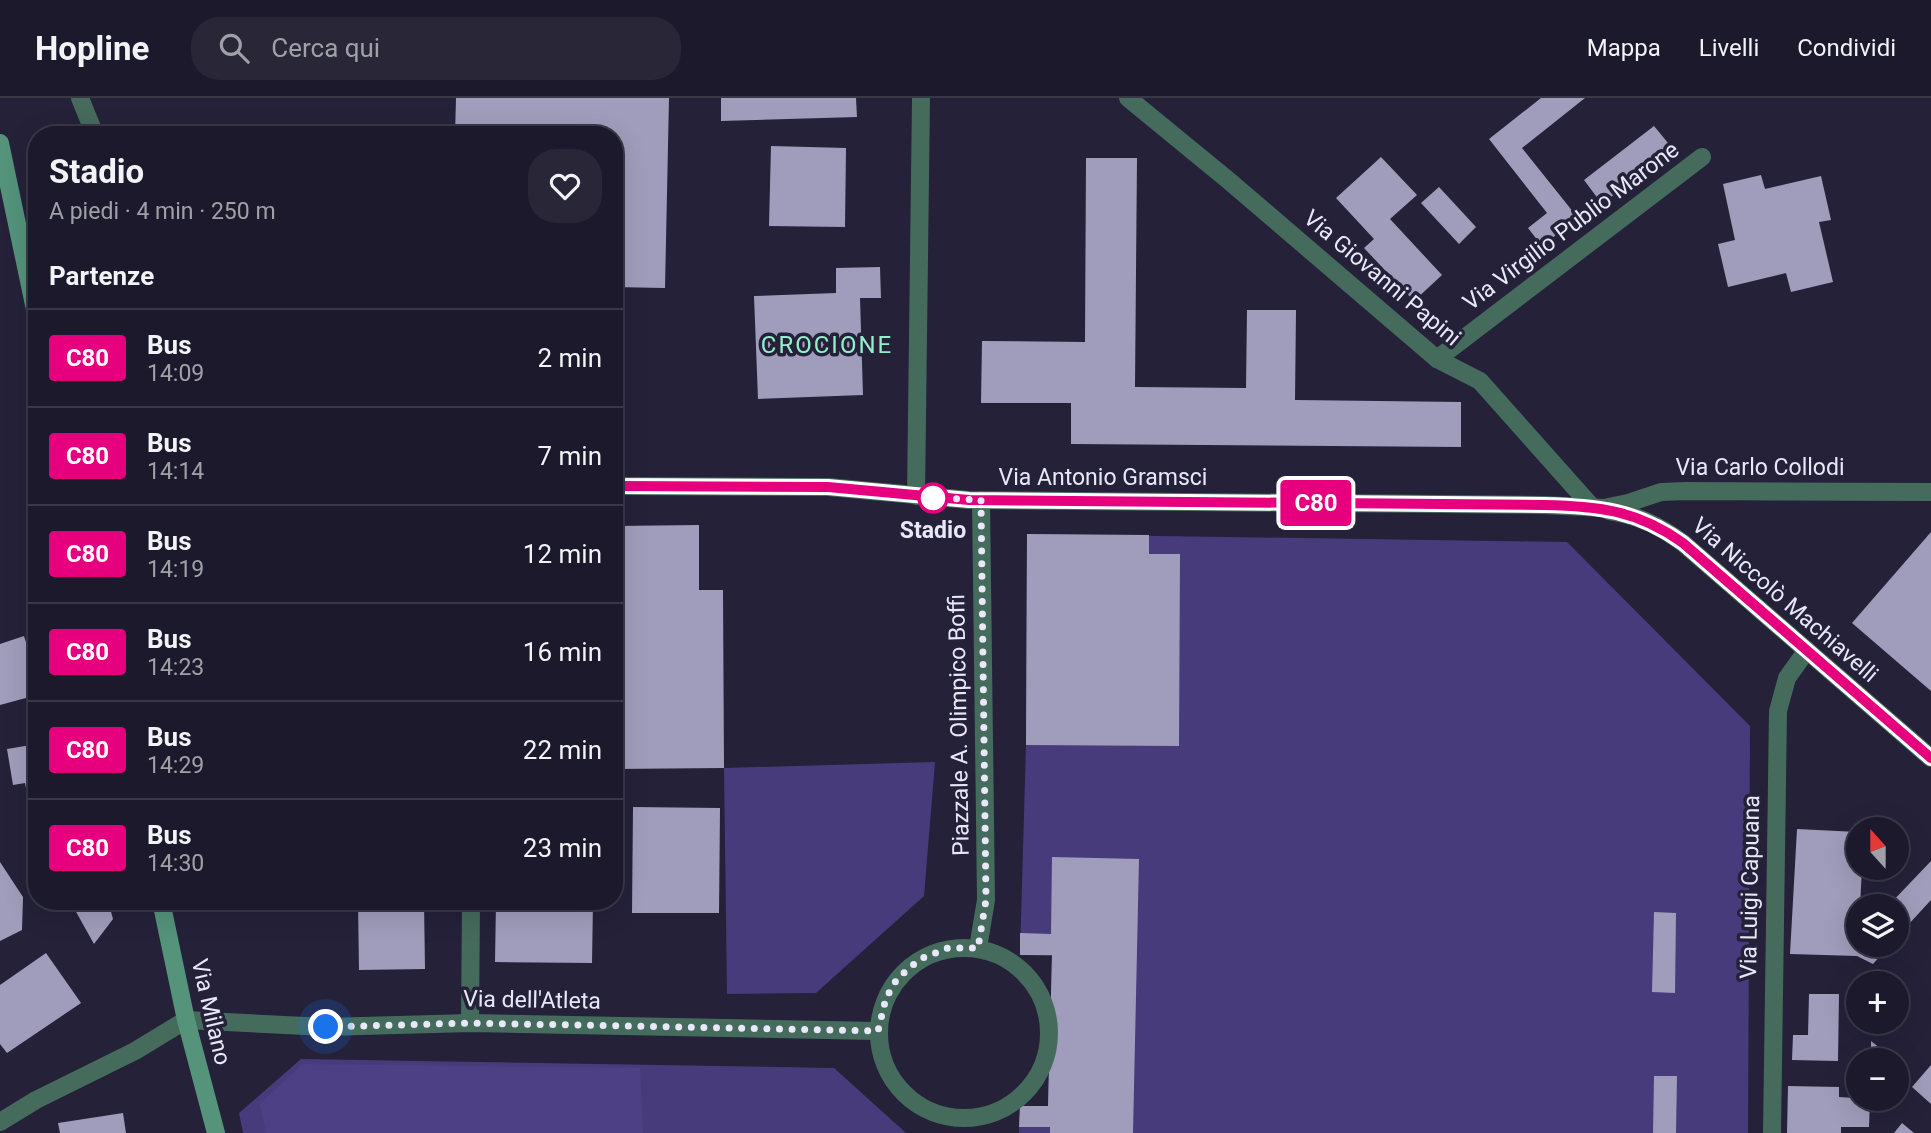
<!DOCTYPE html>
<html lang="it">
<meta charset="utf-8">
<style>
body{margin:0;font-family:Roboto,sans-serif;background:#282637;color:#f1f3f6;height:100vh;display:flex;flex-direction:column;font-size:26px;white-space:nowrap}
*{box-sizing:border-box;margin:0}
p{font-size:23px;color:#a0a0a9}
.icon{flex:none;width:38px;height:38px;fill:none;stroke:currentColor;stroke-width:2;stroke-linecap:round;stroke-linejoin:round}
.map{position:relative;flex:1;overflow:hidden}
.panel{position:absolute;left:28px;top:28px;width:595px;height:784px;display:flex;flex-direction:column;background:#1b192b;border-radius:28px;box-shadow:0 7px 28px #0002,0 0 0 2px #393847}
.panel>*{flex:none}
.badge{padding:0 14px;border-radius:5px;font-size:24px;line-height:46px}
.needle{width:46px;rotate:339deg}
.controls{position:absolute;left:1846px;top:719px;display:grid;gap:14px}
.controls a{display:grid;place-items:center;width:63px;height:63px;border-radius:50%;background:#1b192b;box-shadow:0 7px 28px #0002,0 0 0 2px #393847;font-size:35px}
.you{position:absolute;width:35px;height:35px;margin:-18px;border:5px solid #fff;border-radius:50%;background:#1a73e8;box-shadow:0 0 0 10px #1a73e833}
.map>.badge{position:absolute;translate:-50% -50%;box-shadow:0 0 0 4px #fff}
h2{padding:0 21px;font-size:26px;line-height:63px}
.round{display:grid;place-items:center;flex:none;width:74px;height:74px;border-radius:28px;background:#282637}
.head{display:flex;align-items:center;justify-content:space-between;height:119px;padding:0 21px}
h1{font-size:33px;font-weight:700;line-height:52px}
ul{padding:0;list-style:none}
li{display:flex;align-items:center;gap:21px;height:98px;padding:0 21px;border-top:2px solid #393847}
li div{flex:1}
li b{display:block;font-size:26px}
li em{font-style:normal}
li .badge{min-width:77px;font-weight:700;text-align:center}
header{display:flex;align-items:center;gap:42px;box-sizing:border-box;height:98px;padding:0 35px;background:#1b192b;border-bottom:2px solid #393847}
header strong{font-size:33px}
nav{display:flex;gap:38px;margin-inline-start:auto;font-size:24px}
.search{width:490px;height:63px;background:#282637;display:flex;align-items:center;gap:18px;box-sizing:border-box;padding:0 24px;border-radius:28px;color:#a0a0a9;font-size:26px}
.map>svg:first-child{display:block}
.green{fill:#483b7c}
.forest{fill:#4d4084}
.building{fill:#a09dbc}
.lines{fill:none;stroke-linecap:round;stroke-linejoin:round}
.lane{stroke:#456b5c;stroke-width:18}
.street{stroke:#456b5c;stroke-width:18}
.secondary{stroke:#55937b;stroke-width:18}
.line-casing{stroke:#fff;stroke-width:16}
.line{stroke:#e6007e;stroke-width:10}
.walk{stroke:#e9e8f9;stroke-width:7;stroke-dasharray:0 12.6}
.stop-dot{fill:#fff;stroke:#e6007e;stroke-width:3.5}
.labels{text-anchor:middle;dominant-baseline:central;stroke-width:7;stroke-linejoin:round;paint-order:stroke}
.street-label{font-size:23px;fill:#e9e8f9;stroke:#242139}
.stop-label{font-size:23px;font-weight:bold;fill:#e9e8f9;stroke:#242139}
.neighbourhood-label{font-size:24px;letter-spacing:2px;fill:#95eecb;stroke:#242139}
</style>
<header>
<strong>Hopline</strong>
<div class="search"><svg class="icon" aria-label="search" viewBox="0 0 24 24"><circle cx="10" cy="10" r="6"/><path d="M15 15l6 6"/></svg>Cerca qui</div>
<nav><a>Mappa</a><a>Livelli</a><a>Condividi</a></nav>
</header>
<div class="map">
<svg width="1931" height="1035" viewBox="0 0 1931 1035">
<rect width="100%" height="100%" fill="#242139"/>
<g class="green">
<polygon points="1027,436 1567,444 1750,628 1748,1035 1019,1035 1020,1008 1048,1008 1052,858 1020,857 1026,647"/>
<polygon points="935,664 924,798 816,895 727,896 724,670"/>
<polygon points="301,961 834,970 906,1035 243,1035 239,1015"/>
</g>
<polygon class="forest" points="302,966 640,970 643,1035 266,1035 260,1006"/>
<g class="building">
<polygon points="456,0 669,0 665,190 614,189 614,37 455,37"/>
<polygon points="721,0 856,0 857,19 721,23"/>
<polygon points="1541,0 1585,0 1522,50 1578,120 1542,148 1528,130 1547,115 1489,41"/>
<polygon points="1654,28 1673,51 1602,106 1584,82"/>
<polygon points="771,48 846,50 845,129 769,128"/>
<polygon points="1381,59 1417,97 1390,121 1442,177 1414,203 1364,150 1374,141 1336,100"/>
<polygon points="1086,60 1137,60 1135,289 1246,290 1247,212 1296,212 1295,302 1461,304 1461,349 1071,346 1071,305 981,305 982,243 1085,244"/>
<polygon points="1761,77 1765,91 1821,78 1831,122 1819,124 1833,184 1791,194 1786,175 1728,189 1718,146 1735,142 1723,86"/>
<polygon points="1439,89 1476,129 1459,146 1421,105"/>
<polygon points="880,169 881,200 860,200 863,297 758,301 754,198 836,195 836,170"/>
<polygon points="699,427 699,492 723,492 724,670 614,671 614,428"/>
<polygon points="1931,434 1931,593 1852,525"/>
<polygon points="1027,436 1149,437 1149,456 1180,456 1179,648 1026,647"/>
<polygon points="24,538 37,579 37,597 0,607 0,546"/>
<polygon points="37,646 37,716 31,717 25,685 13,687 7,651"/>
<polygon points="633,709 720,710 719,815 632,815"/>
<polygon points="1797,731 1858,734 1858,770 1862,770 1858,847 1890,847 1873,866 1857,858 1790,856"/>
<polygon points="1052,759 1139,761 1133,1035 1050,1035 1050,1029 1019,1029 1020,1008 1048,1008 1052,857 1020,857 1020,835 1051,836"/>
<polygon points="1931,763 1931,802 1897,839 1897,808 1888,808"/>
<polygon points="0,764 23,799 22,832 0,843"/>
<polygon points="70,803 108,803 113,821 94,846"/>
<polygon points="358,803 424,803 425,871 359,872"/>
<polygon points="496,803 593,803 592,865 495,864"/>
<polygon points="1654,814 1676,815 1675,895 1652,894"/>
<polygon points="46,855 81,905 7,955 0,946 0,887"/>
<polygon points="1809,896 1839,896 1838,963 1792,962 1793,937 1808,937"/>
<polygon points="1871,943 1895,962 1871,962"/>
<polygon points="1897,964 1906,971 1897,983"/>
<polygon points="1931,967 1931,1006 1912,989"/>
<polygon points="1654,978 1677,978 1676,1035 1653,1035"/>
<polygon points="1788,988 1839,989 1839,999 1870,1001 1869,1029 1841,1029 1841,1035 1787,1035"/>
<polygon points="123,1015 126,1035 60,1035 58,1025"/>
<polygon points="1902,1025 1914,1035 1894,1035"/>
</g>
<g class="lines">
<polyline class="lane" points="80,0 95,37"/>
<g class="street">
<polyline points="1128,0 1228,82 1437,261 1480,283 1592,409"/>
<polyline points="1437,261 1702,59"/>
<polyline points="614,388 828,389 969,402 1543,407 1604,410 1628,405 1661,394 1685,393 1931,394"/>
<polyline points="916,398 921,0"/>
<path d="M1609 413C1638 417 1660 428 1683 445L1931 660"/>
<circle cx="964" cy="935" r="85"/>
<polyline points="978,850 986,802 981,402"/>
<polyline points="470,925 471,803"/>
<polyline points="0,1024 36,1002 135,953 186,922 325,929 470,925 878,933"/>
<polyline points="1772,1035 1778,613 1787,580 1807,552"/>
</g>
<g class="secondary">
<polyline points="0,45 37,221"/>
<polyline points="161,803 186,922 216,1035"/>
</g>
</g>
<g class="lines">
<g class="line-casing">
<path id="line" d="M614 388 828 389 969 402 1544 407C1598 408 1637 412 1683 445L1931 660"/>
</g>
<use href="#line" class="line"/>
<polyline class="walk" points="326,929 470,925 878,933 886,900 897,881 920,861 948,850 978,850 986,802 981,402 922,399 933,400"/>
</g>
<circle class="stop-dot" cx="933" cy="400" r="14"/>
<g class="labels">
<g class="street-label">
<text transform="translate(1571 128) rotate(-37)">Via Virgilio Publio Marone</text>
<text transform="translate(1382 180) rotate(40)">Via Giovanni Papini</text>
<text x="1760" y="369">Via Carlo Collodi</text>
<text x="1103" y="379">Via Antonio Gramsci</text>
<text transform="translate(1785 502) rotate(41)">Via Niccolò Machiavelli</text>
<text transform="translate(959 627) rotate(-91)">Piazzale A. Olimpico Boffi</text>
<text transform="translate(1750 789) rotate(-89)">Via Luigi Capuana</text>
<text transform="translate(532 902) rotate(1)">Via dell'Atleta</text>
<text transform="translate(211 914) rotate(77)">Via Milano</text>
</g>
<g class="stop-label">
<text x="933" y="432">Stadio</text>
</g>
<g class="neighbourhood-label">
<text x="827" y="247">CROCIONE</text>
</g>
</g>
</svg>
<div class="controls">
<a><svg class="needle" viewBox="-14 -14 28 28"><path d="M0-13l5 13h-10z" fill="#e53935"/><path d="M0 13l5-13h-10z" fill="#a0a0a9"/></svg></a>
<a><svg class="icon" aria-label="layers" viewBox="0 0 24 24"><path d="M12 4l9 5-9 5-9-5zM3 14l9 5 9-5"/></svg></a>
<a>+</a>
<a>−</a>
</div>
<div class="you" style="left:326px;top:929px"></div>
<b class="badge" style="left:1316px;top:405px;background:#e6007e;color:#fff">C80</b>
<section class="panel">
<div class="head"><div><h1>Stadio</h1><p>A piedi · 4 min · 250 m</p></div><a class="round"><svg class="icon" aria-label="heart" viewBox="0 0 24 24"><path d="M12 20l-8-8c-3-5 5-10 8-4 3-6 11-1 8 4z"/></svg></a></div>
<h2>Partenze</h2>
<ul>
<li><span class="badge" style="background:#e6007e;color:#fff">C80</span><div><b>Bus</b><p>14:09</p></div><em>2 min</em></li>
<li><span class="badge" style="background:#e6007e;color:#fff">C80</span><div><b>Bus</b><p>14:14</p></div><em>7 min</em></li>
<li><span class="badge" style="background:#e6007e;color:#fff">C80</span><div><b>Bus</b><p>14:19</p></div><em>12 min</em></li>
<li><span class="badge" style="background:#e6007e;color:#fff">C80</span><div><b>Bus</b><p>14:23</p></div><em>16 min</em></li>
<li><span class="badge" style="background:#e6007e;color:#fff">C80</span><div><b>Bus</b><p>14:29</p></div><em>22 min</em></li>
<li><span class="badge" style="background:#e6007e;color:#fff">C80</span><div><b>Bus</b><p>14:30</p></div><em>23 min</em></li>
</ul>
</section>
</div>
